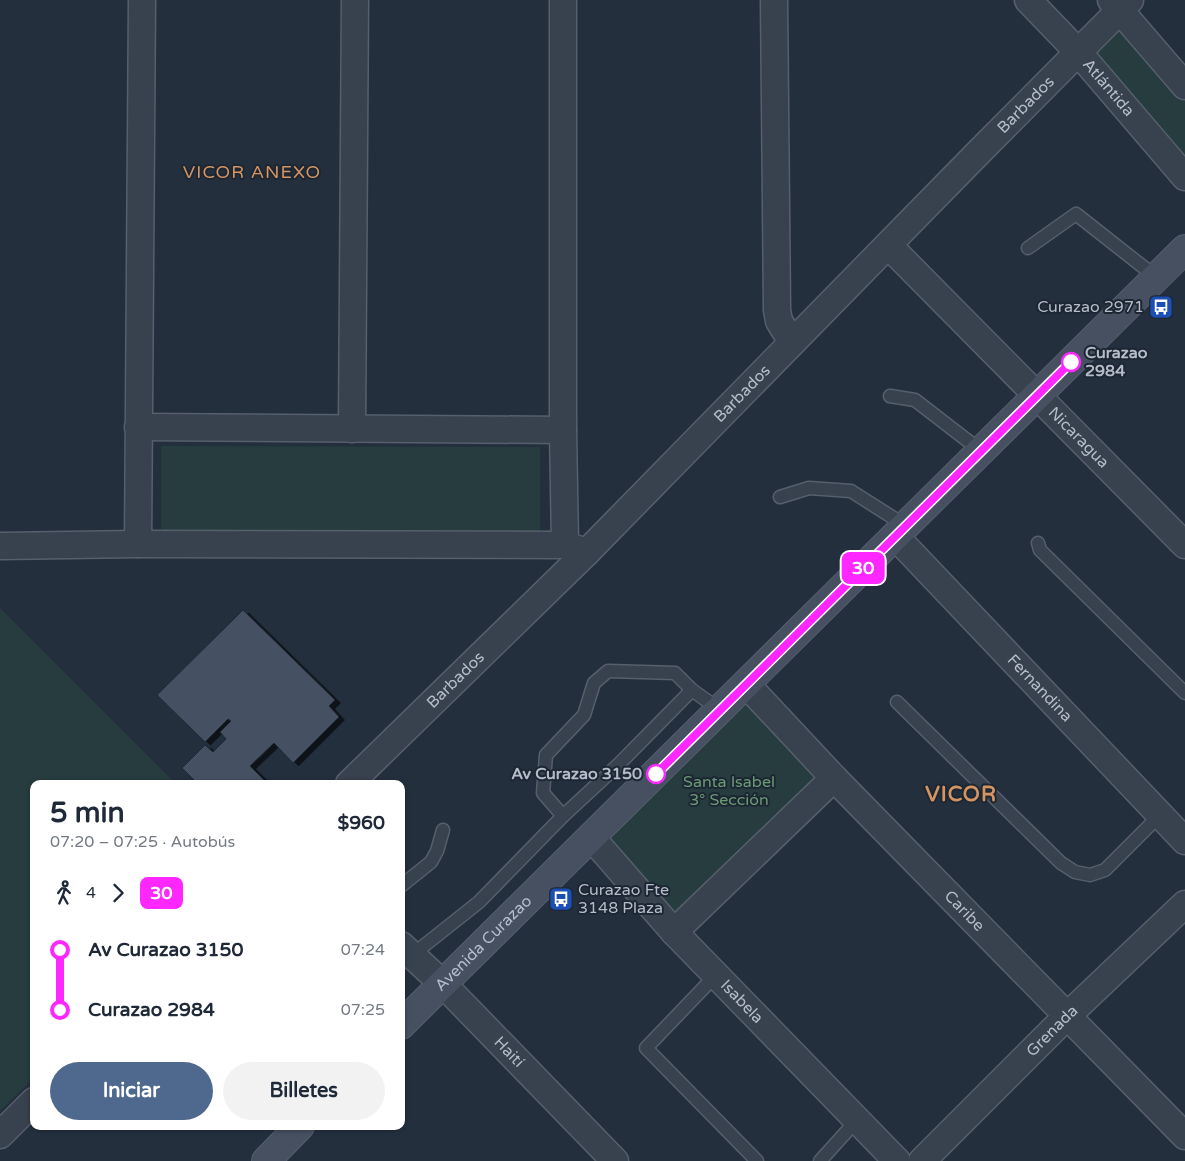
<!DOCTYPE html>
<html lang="es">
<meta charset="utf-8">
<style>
body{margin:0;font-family:"Varela Round",sans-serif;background:#f2f2f3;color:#1f2937;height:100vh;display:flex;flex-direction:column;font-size:19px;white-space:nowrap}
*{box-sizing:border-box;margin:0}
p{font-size:16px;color:#747a83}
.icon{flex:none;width:28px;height:28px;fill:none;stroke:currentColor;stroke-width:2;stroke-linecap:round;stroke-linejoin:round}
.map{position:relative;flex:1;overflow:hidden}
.panel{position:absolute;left:30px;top:780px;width:375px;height:350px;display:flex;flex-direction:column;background:#fff;border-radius:10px;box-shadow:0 1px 4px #0004}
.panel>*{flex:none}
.badge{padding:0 10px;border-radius:8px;font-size:18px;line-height:32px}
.map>.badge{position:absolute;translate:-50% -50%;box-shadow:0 0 0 2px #fff}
.legs{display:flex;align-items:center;gap:8px;height:55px;padding:0 20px;font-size:16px}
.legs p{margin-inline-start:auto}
.head{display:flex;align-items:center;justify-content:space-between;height:85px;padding:0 20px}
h1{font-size:28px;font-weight:700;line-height:38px}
.primary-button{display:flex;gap:10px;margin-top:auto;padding:10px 20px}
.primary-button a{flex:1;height:58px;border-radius:30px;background:#4f688e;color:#fff;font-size:20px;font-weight:700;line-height:58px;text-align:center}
.primary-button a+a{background:#f2f2f3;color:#1f2937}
ul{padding:0 20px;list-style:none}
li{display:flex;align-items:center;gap:18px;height:60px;font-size:19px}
li i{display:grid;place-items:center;width:8px;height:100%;margin:0 6px;background:currentColor}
li i::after{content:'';width:12px;height:12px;margin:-6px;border:4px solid;border-radius:50%;background:#fff}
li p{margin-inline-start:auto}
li:first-child i{background:linear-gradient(#0000 50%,currentColor 0)}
li:last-child i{background:linear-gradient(currentColor 50%,#0000 0)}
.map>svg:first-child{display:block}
.green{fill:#263c3f}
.building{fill:#455162;stroke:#1f2835;filter:url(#shadow)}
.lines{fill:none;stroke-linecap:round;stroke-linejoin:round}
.lane-casing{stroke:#565f6c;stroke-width:15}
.street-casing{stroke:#565f6c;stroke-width:29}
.secondary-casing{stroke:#565f6c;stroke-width:30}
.lane{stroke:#38414e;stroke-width:12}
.street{stroke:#38414e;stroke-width:26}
.secondary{stroke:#465061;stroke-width:28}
.line-1-casing{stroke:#fff;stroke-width:11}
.line-1{stroke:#fe27ff;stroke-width:8}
.stop-1-dot{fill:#fff;stroke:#fe27ff;stroke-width:2.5}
.labels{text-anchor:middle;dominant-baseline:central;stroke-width:4;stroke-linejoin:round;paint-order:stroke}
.street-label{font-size:16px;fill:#b4bcc9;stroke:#1d2633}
.poi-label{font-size:16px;fill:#b4bcc9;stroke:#1d2633;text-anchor:end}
.stop-label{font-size:16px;font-weight:bold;fill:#b4bcc9;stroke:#1d2633;text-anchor:start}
.park-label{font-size:16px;fill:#6b9a76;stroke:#1d2633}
.neighbourhood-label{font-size:18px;letter-spacing:1px;fill:#d59563;stroke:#1d2633}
.district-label{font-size:21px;font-weight:bold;letter-spacing:1px;fill:#d59563;stroke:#1d2633}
</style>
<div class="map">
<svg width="1185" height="1161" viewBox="0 0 1185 1161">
<defs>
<filter id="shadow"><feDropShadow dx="5.5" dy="3" stdDeviation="0" flood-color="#0009"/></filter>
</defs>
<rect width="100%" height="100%" fill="#242f3e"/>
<g class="green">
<polygon points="1120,21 1185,93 1185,165 1090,51"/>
<polygon points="161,446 540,447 540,534 161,534"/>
<polygon points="0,608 176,784 34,784 34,1078 0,1111"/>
<polygon points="747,693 828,775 675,922 597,841"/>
</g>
<polygon class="building" points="243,610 335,700 329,706 339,717 293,763 274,743 250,766 268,784 198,784 182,768 205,745 213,752 226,739 220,732 231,721 228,719 205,742 157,695"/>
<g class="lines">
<g class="lane-casing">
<g id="lane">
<polyline points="1028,248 1076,214 1156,277"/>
<polyline points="890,396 915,400 981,451"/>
<polyline points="780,497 809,488 851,491 906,526"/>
<polyline points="1038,543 1040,550 1185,693"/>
<polyline points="897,702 1061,863 1075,872 1090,875 1105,870 1160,815"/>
<polyline points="563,816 543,793 546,755 584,715 594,683 608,671 675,673 692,690 720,710"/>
<polyline points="401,886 431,862 437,851 443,830"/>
<polyline points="411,956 479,902 563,816 618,765 692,690"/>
<polyline points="716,975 646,1048 757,1161"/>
<polyline points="820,1161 857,1120"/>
</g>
</g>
<g class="street-casing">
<g id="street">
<polyline points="563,0 563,430 565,545"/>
<polyline points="774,0 777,310 779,321 792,342"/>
<path id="s1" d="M1028 0 1078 52 1185 177"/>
<polyline points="1111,0 1185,86"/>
<path id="s2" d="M888 245 1185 545"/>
<polyline points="138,427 563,430"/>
<polyline points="352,429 355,0"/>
<path id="s3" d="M895 536 1185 841"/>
<polyline points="138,544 142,0"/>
<polyline points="0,546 138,544 565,545 587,552"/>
<path id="s4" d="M746 684 834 778 1185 1136"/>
<path id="s5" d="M349 784 587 552 980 151 1130 0"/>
<path id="s6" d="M592 838 674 932 897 1161"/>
<polyline points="674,932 834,778"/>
<path id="s7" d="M401 945 443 984 615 1161"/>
<polyline points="0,1135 34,1101"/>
<path id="s8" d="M922 1161 1067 1016 1185 904"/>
</g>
</g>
<g class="secondary-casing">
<g id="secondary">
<path id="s9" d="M401 1025 1185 249"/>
<polyline points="266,1161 300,1126"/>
</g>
</g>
<use href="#lane" class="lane"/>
<use href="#street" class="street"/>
<use href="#secondary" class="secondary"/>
</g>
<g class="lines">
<g class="line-1-casing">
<polyline id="line-1" points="656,774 1071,362"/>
</g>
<use href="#line-1" class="line-1"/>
</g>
<defs>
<g id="bus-square" transform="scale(1.25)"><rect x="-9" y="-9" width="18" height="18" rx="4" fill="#1a4fb4" stroke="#1d2633"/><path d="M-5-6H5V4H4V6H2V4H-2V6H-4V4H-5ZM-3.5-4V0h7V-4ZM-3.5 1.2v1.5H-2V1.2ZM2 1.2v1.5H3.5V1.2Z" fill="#fff"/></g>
</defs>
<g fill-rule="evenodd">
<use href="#bus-square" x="1161" y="307"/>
<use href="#bus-square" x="561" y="899"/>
</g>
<g class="stop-1-dot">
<circle cx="1071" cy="362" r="9"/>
<circle cx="656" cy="774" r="9"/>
</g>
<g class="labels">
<g class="street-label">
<text stroke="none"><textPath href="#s1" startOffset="119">Atlántida</textPath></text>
<text stroke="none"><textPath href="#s5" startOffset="959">Barbados</textPath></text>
<text stroke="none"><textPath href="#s5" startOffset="554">Barbados</textPath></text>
<text stroke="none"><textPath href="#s2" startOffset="271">Nicaragua</textPath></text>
<text stroke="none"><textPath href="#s5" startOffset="149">Barbados</textPath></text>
<text stroke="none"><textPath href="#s3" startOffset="210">Fernandina</textPath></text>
<text stroke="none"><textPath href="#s4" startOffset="315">Caribe</textPath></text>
<text stroke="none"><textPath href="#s9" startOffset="116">Avenida Curazao</textPath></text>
<text stroke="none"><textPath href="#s6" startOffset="222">Isabela</textPath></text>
<text stroke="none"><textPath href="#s8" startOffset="184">Grenada</textPath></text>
<text stroke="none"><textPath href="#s7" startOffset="152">Haití</textPath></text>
</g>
<g class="poi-label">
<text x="1144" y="307">Curazao 2971</text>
<text x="578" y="890" text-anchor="start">Curazao Fte<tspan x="578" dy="18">3148 Plaza</tspan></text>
</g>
<g class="stop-label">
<text x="1085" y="353">Curazao<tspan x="1085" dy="18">2984</tspan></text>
<text x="642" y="774" text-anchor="end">Av Curazao 3150</text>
</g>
<g class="park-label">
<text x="729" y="782">Santa Isabel<tspan x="729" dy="18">3° Sección</tspan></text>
</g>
<g class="neighbourhood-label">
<text x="252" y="172">VICOR ANEXO</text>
</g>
<g class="district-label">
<text x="961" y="794">VICOR</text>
</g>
</g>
</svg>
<b class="badge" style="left:863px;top:568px;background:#fe27ff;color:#fff">30</b>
<section class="panel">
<div class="head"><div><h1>5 min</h1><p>07:20 – 07:25 · Autobús</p></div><b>$960</b></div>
<div class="legs"><svg class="icon" aria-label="walk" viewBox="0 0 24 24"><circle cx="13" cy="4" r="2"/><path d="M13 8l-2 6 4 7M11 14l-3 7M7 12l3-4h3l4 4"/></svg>4<svg class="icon" aria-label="forward" viewBox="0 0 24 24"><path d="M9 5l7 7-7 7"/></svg><b class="badge" style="background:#fe27ff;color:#fff">30</b></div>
<ul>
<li><i style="color:#fe27ff"></i><b>Av Curazao 3150</b><p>07:24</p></li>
<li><i style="color:#fe27ff"></i><b>Curazao 2984</b><p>07:25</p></li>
</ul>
<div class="primary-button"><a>Iniciar</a><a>Billetes</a></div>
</section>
</div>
